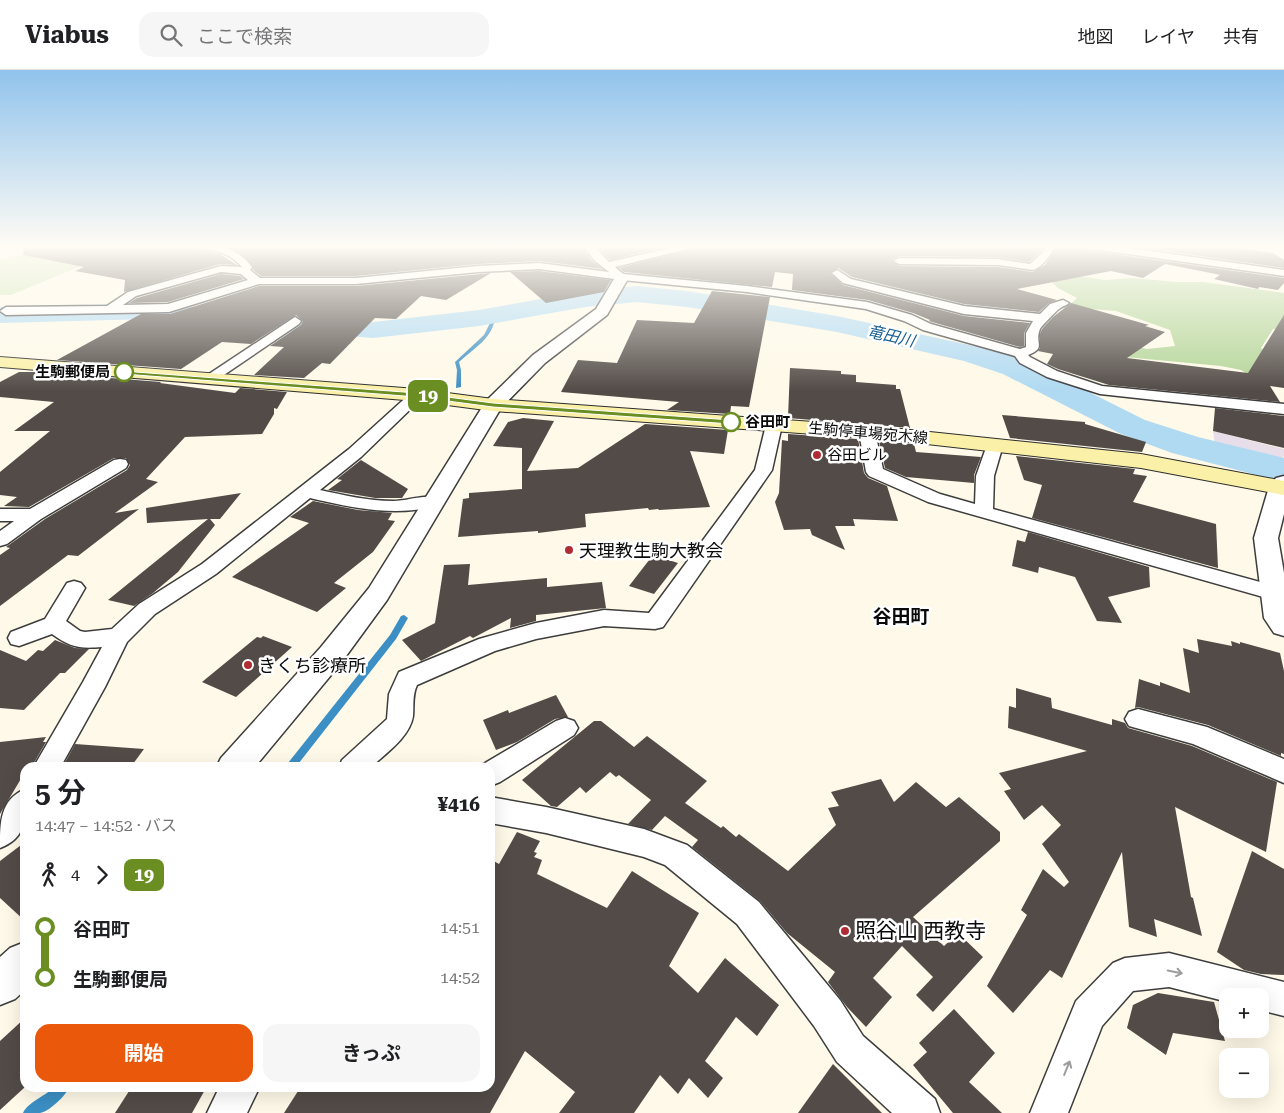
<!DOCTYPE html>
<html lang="ja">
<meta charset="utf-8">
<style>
body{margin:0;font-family:"Roboto Serif","Noto Sans JP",serif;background:#f6f6f6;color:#202124;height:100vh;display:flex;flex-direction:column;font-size:19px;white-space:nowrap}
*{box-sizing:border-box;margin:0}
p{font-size:16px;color:#757577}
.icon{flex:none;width:28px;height:28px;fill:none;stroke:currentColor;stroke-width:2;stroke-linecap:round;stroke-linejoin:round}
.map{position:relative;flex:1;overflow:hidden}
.panel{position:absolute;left:20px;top:692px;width:475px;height:330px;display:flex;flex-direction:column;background:#fff;border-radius:15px;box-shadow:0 5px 20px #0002}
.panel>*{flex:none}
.badge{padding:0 10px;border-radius:8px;font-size:18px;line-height:32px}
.controls{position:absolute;left:1219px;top:918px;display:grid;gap:10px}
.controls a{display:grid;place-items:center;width:50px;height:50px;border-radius:10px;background:#fff;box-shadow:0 5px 20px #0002;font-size:25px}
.map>.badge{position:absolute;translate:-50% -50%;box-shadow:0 0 0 2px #fff}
.legs{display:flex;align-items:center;gap:8px;height:55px;padding:0 15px;font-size:16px}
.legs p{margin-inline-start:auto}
.headline{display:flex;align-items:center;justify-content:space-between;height:85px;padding:0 15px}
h1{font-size:28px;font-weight:700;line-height:38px}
.action{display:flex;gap:10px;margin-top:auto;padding:10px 15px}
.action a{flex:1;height:58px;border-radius:15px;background:#ea580c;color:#fff;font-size:20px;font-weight:700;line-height:58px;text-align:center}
.action a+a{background:#f6f6f6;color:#202124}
ul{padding:0 15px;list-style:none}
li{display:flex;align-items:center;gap:18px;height:50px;font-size:19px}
li i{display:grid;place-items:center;width:8px;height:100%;margin:0 6px;background:currentColor}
li i::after{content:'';width:12px;height:12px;margin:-6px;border:4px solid;border-radius:50%;background:#fff}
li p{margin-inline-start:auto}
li:first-child i{background:linear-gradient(#0000 50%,currentColor 0)}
li:last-child i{background:linear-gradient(currentColor 50%,#0000 0)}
header{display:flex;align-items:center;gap:30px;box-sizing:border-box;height:70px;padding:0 25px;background:#fff;border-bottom:1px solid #e0e0e0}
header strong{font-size:24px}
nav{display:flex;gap:28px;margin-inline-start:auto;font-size:18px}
.search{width:350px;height:45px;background:#f6f6f6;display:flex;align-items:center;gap:12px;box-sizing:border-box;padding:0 18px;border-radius:15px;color:#757577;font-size:19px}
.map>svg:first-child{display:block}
.industrial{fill:#e8dee9}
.green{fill:#cee5b5}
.forest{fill:#b2d496}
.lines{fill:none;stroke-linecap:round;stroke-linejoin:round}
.stream{fill:#3c8fc4;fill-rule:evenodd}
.river{fill:#b0daf2;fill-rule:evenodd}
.building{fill:#524b47}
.minor-casing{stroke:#3d3d3d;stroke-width:3}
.tertiary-casing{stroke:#3d3d3d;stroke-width:3}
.secondary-casing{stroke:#2c2c2c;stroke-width:2}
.minor{fill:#fff;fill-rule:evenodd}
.tertiary{fill:#fff;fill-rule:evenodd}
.secondary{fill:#faf0a7;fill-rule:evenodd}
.oneway{stroke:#9d9d9d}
.line-1{fill:#6b8e23;stroke:#fff}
.stop-1-dot{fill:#fff;stroke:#6b8e23;stroke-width:2.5}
.poi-dot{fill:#b02c33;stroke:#fff;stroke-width:2}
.labels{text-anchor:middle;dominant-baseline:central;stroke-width:5;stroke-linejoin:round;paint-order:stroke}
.far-stop-label{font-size:15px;font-weight:bold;fill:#0a0a0a;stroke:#fff;text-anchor:end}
.far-street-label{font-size:15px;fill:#0a0a0a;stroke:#fff}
.far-poi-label{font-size:15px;fill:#0a0a0a;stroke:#fff;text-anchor:start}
.far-water-label{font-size:16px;font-style:italic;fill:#1d6092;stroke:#fff}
.poi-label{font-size:18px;fill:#0a0a0a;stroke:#fff;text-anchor:start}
.neighbourhood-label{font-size:19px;font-weight:bold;fill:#0a0a0a;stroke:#fff}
.near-poi-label{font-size:21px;fill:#0a0a0a;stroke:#fff;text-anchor:start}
</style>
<header>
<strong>Viabus</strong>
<div class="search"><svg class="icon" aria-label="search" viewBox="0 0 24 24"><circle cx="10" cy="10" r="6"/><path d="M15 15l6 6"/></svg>ここで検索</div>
<nav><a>地図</a><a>レイヤ</a><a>共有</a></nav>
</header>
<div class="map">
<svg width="1284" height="1043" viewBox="0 0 1284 1043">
<rect width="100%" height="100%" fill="#fef9e8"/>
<polygon class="industrial" points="1213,361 1284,379 1284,386 1280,390 1215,374"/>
<polygon class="green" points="53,175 132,175 11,225 0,225 0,190"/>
<polygon class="forest" points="1071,205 1105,210 1132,208 1178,212 1203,212 1284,223 1284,258 1273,259 1261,278 1273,287 1251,306 1241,300 1221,296 1040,279 1040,265 1110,269 1147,279 1175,276 1170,260 1116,241 1067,237 1077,228 1058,218 1050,210"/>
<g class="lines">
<g class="stream">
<path d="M492 245 495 246C494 268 474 278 459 292L461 300V317L456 318 457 300 455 292 484 265 490 253Z"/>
<polygon points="404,545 408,548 396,569 295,698 284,698 390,565 401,546"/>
<path d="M53 1018H69C65 1026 50 1041 40 1043 35 1043 29 1043 23 1043 27 1033 45 1026 53 1018Z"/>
</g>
<polygon class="river" points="637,216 687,221 837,246 983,278 1025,290 1145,350 1198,367 1284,388 1284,412 1172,383 1121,364 1003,304 964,291 837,262 687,237 637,232 585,237 479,256 373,268 148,249 0,253 0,237 148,233 373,252 479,240 585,221"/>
</g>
<g class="building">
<polygon points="24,175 187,175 194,179 220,184 237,195 220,194 124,222 125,210 75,201 84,197 23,185"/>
<polygon points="221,175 581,175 592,191 603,199 539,191 478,194 356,206 261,206 253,200 253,196 240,183"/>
<polygon points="596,175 675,175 610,190"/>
<polygon points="705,175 1044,175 1041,181 1029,192 998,187 899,186 892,190 899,196 998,197 1033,202 1045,195 1058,175 1079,175 1086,180 1284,208 1284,213 1278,220 1259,217 1258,219 1214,209 1220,205 1216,204 1165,194 1143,208 1111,201 1017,219 1057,230 1049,233 1039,242 964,234 852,207 838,198 830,203 843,215 964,246 1030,253 1024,263 1024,276 1020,277 932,252 929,251 930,250 913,243 868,230 792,220 793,204 775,202 772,217 624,202 619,198"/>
<polygon points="1123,175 1213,175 1273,183 1284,190 1284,198"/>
<polygon points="539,201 611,210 604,222 546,233 510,202"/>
<polygon points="491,203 446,230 421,226 396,249 375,248 330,294 322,293 304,308 254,305 284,277 270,276 301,255 303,251 296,245 251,274 222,272 181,299 57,290 141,244 170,244 259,216 356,216"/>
<polygon points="221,204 240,206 244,209 168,232 129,233 137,228"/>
<polygon points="712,221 770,227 749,337 731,336 730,344 667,340 679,332 561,322 578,290 617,293 637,250 694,253"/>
<polygon points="1071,233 1149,255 1145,256 1165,262 1127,288 1248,303 1284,245 1284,318 1270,316 1280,332 1109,315 1058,299 1047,294 1053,284 1038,281 1040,278 1040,264 1042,259 1053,247"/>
<polygon points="790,298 841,301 841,304 856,305 856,312 896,315 896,319 900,319 910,358 788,348"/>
<polygon points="19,302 35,302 161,312 160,313 235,323 240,318 287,322 277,339 274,338 274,344 262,364 185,367 146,409 158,412 115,443 139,439 78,486 68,485 0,536 0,485 10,478 6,477 45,449 127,400 130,395 126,388 114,388 29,437 4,436 17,427 0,425 0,402 50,361 14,361 54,332 0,327 0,312"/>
<polygon points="1215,338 1284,346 1284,378 1213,361"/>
<polygon points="1002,345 1085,352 1085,354 1146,372 1142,382 1010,368"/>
<polygon points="523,348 554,351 527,401 578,398 645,354 728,360 724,384 690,381 710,437 659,440 658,439 649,440 648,438 585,444 586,457 538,463 538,461 458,467 463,429 469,428 469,423 522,419 522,378 493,376 508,352"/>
<polygon points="788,364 858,369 864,403 868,408 887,416 898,451 853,449 855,456 835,456 845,480 812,465 810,459 784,460 775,432 779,423 782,370 788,371"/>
<polygon points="879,371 914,374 916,382 981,387 974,405 974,413 906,407 885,398"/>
<polygon points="1016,386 1135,399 1133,404 1147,406 1133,432 1216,454 1218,498 1032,448 1042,415 1024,410"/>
<polygon points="361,390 408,419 402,428 375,428 328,420 342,410 337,409"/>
<polygon points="241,423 220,449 210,449 215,455 178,502 153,523 134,536 108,530 208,449 147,453 146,438"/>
<polygon points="313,431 358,440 392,443 388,450 395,451 373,482 334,513 346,518 317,542 232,507 309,453 290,447"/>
<polygon points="1028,462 1149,497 1150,517 1108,527 1122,553 1097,551 1075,507 1039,497 1038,503 1012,496 1017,470 1025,472"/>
<polygon points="653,485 678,493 654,524 629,516"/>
<polygon points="470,494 468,515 547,508 547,517 602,512 606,538 536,545 536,551 510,558 511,548 473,568 470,566 421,591 402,570 435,553 444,495"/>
<polygon points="263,566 292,577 236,627 202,612 257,567 261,568"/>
<polygon points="1197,569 1232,576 1231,571 1240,574 1240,572 1280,583 1284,601 1284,684 1281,683 1281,686 1208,655 1138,637 1135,638 1139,609 1160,616 1160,612 1190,623 1183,578 1199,583"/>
<polygon points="55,570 75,578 89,579 65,603 60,603 24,640 0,638 0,580 26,591 38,580 43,581"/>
<polygon points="1016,618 1051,628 1052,638 1112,655 1112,649 1125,653 1128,658 1192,676 1277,712 1266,782 1175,737 1191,827 1193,828 1202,866 1154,849 1157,867 1129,857 1122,782 1062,908 1050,900 1013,943 987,916 1027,845 1021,840 1043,799 1064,817 1069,812 1042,774 1061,755 1042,735 1024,750 1004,721 1011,719 999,703 1087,681 1008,658 1009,636 1016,638"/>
<polygon points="556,625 568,647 555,649 517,672 496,680 483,650 508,640 509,643"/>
<polygon points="594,651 601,651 634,677 647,666 707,711 685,733 721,758 723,756 736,767 739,764 788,801 836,755 828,738 839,736 831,722 881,709 894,732 916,712 946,737 959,727 1000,762 1000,771 913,847 944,876 958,863 983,887 933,942 916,925 933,907 902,876 873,908 892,927 866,957 847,937 828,912 835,902 787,863 760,831 692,777 698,770 665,746 652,760 628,754 651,730 619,705 616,707 610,702 586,723 580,717 557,737 551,736 522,710"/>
<polygon points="46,667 43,672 46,672 31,698 25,698 25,702 0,744 0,672"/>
<polygon points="75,674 144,679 130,698 62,698"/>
<polygon points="517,762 540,771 534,782 537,783 534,787 542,790 537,804 607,838 632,801 699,843 669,896 698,923 725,888 779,935 757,966 736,947 705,991 723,1008 708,1028 689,1008 678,1024 660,1005 634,1043 559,1043 575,1022 525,981 490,1043 284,1043 300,1018 490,1018 490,789 499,794"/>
<polygon points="25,772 25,851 0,828 0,791"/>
<polygon points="1252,781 1284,799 1284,905 1261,904 1244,900 1217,882"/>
<polygon points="1158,923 1214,932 1225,971 1173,963 1166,985 1127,958 1133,935"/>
<polygon points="954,939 995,983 969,1012 1002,1043 953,1043 913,995 927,982 919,973"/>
<polygon points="25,948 25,1017 0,1040 0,971"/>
<polygon points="833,994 882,1043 798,1043"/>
<polygon points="131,1018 206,1018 192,1043 115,1043"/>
</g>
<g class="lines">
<g class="minor-casing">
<g id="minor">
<path d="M189 175C215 175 235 175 252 197L250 200 260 208H356L478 196 539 193 609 202 594 190 583 175H593L609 192 684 175H703L615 197 623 204 747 216 867 232 912 245 931 254 1020 279 1026 277V263L1033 251 964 244 843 213 832 203 837 200 851 209 964 236 1040 244 1050 234 1063 230 1069 233C1066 236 1062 236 1059 239 1057 240 1040 258 1040 259 1034 273 1047 278 1028 285L1030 287 1057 301 1102 316 1284 334V344L1100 324 1047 307 1020 293 1015 286 923 260 904 251 866 239 747 222 622 210 539 199 478 202 356 214H259L169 242 6 245 0 241 6 237 107 236 128 222 221 196 242 197C231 185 221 181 205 179 199 178 194 178 189 175ZM221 202 241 204 248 210 168 234 123 235 136 226Z"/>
<path d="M1046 175H1056C1051 184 1043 197 1033 200L998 195 899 194 894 191 899 188 998 189 1030 194 1043 182Z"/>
<polygon points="1081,175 1108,175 1284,200 1284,206 1086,178"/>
<polygon points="295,247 301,251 299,254 215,311 205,311 203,308"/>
<path d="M417 321 422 322 424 325 422 328 361 387 320 420C344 425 368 431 393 431 408 431 423 424 438 428L441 432 438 436C393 447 354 438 310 428L216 504 155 544 127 572 105 617 60 698H33L83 612 102 577C79 579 70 577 52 564L19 576 11 574 8 568 11 562 45 549 67 513 74 511 81 513 85 518 66 551 80 561 85 562 112 559 139 534 202 494 349 379 412 322Z"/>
<path d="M774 350 780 352 782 355 772 400 663 557 655 559 604 556 536 569 495 581 417 615C412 626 414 635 413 646 410 667 385 684 370 698H339L342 690 387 649 389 624 399 602 479 569 536 553 604 540 649 543 755 400 766 355 768 352Z"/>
<polygon points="867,357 873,359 875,362 883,399 940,424 975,434 976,406 987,375 989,372 1001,372 1003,375 994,406 993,439 1282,518 1284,524 1282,528 1274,530 928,432 869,406 866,402 859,362 861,359"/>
<polygon points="120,389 126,390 128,394 126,398 41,449 7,474 0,476 0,461 14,451 0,451 0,439 30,439 114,390"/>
<polygon points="1138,639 1207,657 1284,689 1284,713 1193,674 1129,656 1125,649 1129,642"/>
<polygon points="565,648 574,651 578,658 574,665 500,712 490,716 490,698 479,698 480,696 556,651"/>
<path d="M25 719C25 745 29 767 0 778 0 752 0 730 25 719Z"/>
<polygon points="490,727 546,737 644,759 687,775 759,832 840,930 863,966 935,1029 940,1043 892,1043 837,992 814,956 737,854 665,795 644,787 546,763 490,753"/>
<polygon points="1169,883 1284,912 1284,946 1260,940 1260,926 1228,926 1228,932 1169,917 1133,921 1102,956 1068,1043 1030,1043 1076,931 1113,893 1125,888"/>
<polygon points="219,1018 259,1018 247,1043 207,1043"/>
</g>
</g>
<g class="tertiary-casing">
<g id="tertiary">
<polygon points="622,203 629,207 607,245 545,293 501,338 387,530 341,593 254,698 216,698 221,688 321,577 369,518 486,331 533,285 596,239 617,204"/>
<polygon points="1284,406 1284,444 1278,468 1284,503 1284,566 1274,563 1264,548 1254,468 1269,417 1276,408"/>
<polygon points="25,872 25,920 15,929 0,935 0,887 10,878"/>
</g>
</g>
<g class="secondary-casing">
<polygon id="secondary" points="0,287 417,319 493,329 882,357 1141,384 1284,411 1284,425 1141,398 882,369 493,341 417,331 0,297"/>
</g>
<use href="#minor" class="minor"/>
<use href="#tertiary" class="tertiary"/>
<use href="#secondary" class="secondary"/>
</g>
<defs><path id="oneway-shaft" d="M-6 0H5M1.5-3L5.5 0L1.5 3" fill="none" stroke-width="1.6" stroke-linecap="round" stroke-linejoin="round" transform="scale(1.25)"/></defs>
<g class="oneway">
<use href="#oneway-shaft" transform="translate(1175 902) rotate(12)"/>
<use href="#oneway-shaft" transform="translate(1067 998) rotate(-68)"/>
</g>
<linearGradient id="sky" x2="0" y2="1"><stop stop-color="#91c3ec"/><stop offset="0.55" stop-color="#fffcf5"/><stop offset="1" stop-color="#fffcf5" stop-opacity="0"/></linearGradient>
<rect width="1284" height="321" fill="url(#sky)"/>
<polygon class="line-1" points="122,301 417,323 493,333 731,350 734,352 731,354 493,337 417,327 124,304 121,302"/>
<g class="stop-1-dot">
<circle cx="124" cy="302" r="9"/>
<circle cx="731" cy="352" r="9"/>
</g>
<g class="poi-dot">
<circle cx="817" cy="385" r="5"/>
<circle cx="569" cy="480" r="5"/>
<circle cx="248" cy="595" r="5"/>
<circle cx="845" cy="861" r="5"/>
</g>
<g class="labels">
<g class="far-stop-label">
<text x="110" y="302">生駒郵便局</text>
<text x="745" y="352" text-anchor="start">谷田町</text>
</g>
<g class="far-street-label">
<text transform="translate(868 363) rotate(5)">生駒停車場宛木線</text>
</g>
<g class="far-poi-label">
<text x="827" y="385">谷田ビル</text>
</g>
<g class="far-water-label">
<text transform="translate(891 266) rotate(13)">竜田川</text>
</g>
<g class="poi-label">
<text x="579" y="480">天理教生駒大教会</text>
<text x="258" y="595">きくち診療所</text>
</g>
<g class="neighbourhood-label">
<text x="901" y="546">谷田町</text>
</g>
<g class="near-poi-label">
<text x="855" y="861">照谷山 西教寺</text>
</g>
</g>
</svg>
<div class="controls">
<a>+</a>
<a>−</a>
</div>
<b class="badge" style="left:428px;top:326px;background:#6b8e23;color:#fff">19</b>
<section class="panel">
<div class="headline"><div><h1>5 分</h1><p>14:47 – 14:52 · バス</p></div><b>¥416</b></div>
<div class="legs"><svg class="icon" aria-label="walk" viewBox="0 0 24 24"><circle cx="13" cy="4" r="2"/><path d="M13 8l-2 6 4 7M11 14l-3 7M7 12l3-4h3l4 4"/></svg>4<svg class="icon" aria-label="forward" viewBox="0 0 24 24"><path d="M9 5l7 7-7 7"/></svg><b class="badge" style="background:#6b8e23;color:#fff">19</b></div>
<ul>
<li><i style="color:#6b8e23"></i><b>谷田町</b><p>14:51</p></li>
<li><i style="color:#6b8e23"></i><b>生駒郵便局</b><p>14:52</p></li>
</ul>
<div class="action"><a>開始</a><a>きっぷ</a></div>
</section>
</div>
